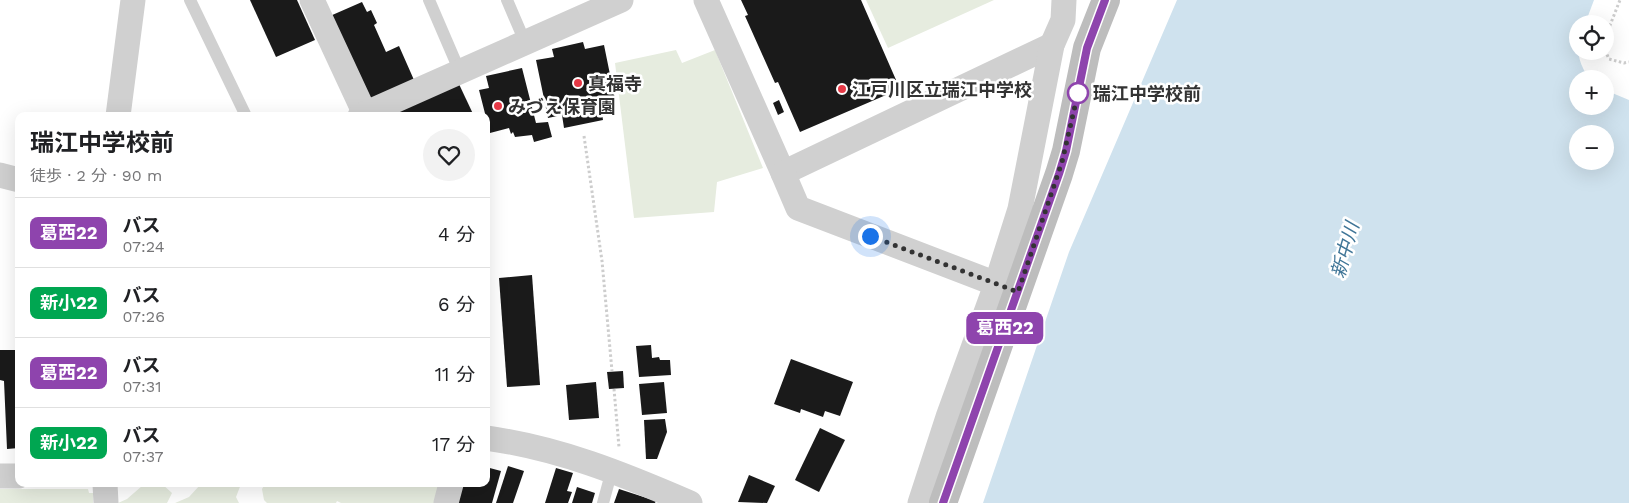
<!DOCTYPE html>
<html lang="ja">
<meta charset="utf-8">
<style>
body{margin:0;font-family:"Work Sans","Noto Sans JP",sans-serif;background:#f2f2f2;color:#202124;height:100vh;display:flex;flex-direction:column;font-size:19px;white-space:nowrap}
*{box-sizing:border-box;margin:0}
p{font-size:16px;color:#757577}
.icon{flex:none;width:28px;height:28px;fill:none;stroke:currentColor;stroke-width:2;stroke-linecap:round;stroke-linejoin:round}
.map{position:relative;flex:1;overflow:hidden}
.sheet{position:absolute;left:15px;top:112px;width:475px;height:375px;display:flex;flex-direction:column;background:#fff;border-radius:10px;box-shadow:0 5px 20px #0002}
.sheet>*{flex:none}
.badge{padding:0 10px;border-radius:8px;font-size:18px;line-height:32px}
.buttons{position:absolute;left:1569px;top:15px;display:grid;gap:10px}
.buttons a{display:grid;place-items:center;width:45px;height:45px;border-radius:50%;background:#fff;box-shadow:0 5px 20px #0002;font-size:25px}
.you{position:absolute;width:25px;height:25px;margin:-12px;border:4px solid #fff;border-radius:50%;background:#1a73e8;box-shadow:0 0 0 8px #1a73e833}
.map>.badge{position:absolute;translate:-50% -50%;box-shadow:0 0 0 2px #fff}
.round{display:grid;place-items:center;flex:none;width:52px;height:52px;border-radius:26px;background:#f2f2f2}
.headline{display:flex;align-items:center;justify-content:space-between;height:85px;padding:0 15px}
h1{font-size:24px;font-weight:700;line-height:38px}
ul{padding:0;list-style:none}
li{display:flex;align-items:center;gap:15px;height:70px;padding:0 15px;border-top:1px solid #e0e0e0}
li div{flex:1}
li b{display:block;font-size:19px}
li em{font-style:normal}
li .badge{min-width:55px;font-weight:700;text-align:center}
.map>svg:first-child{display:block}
.green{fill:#e6ecdf}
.water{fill:#cfe2ee;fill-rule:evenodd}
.building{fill:#1a1a1a}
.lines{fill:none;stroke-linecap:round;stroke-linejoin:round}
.path{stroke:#cdcdcd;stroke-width:3;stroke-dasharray:2.5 2.5;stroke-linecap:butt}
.lane{stroke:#d0d0d0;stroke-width:12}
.street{stroke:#d0d0d0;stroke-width:25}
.secondary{stroke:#bdbdbd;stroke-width:28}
.line-casing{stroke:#fff;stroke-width:11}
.line{stroke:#8e44ad;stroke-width:8}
.walk{stroke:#333;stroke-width:5;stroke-dasharray:0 9}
.poi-dot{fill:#e63946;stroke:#fff;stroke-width:2}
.stop-dot{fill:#fff;stroke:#8e44ad;stroke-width:2.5}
.labels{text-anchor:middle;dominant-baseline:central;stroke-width:5;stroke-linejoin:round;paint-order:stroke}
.poi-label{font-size:18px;font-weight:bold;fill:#333;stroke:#fff;text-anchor:start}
.stop-label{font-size:18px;font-weight:bold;fill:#333;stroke:#fff;text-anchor:start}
.water-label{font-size:19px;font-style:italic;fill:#3f7597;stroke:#fff}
</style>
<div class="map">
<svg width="1629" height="503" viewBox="0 0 1629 503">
<rect width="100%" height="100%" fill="#fff"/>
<g class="green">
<polygon points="866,0 994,0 888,48"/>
<polygon points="676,50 682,63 715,50 763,168 717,182 714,212 634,218 615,63"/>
<polygon points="162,484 172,493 167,503 118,503 127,499 142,486"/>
<polygon points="201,484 241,484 236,497 239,503 175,503 189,497"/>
<polygon points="265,484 447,484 438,503 341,503 337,501 336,503 267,503 264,500 262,489"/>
<polygon points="0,489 88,489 89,493 93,493 93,503 0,503"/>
</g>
<path class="water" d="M1177 0H1594L1585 24H1578C1578 46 1575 60 1590 79H1578V106H1605V90L1629 100V503H983L1069 252ZM1578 134H1605V161H1578Z"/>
<g class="building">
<polygon points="250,0 297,0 315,40 276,57"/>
<polygon points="741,0 861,0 900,89 800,132 778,82 775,83 745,16 748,15"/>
<polygon points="362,2 367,12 371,10 377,23 374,25 386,52 399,46 414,80 368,100 330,16"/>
<polygon points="583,42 585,49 604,45 616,104 601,107 603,120 564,128 562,115 548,118 536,60 554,57 552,49"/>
<polygon points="522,68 536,123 548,122 552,137 534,142 532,135 515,137 513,132 511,134 509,128 490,133 479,90 489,88 486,76"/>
<polygon points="458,82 474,116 384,116"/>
<polygon points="779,100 784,112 778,115 773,103"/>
<polygon points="532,275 540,385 507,387 499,278"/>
<polygon points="651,345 652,358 659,357 660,360 670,360 671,375 639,377 636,346"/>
<polygon points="0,350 19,350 19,448 7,449 4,381 0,380"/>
<polygon points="791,359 853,382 840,416 825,411 823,417 801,409 800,413 774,404"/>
<polygon points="623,371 624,388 609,389 607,372"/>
<polygon points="596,382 599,418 569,420 566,385"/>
<polygon points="664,382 667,413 642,415 639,384"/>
<polygon points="665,419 667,432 657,459 646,459 644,420"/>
<polygon points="820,428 845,440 819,492 795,480"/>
<polygon points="508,466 524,471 513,503 496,503"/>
<polygon points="486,467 501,471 492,503 454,503 459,484 486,484"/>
<polygon points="556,468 573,473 567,491 572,492 568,503 545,503"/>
<polygon points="749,475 775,486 767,503 738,502"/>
<polygon points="577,487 595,493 592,503 572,503"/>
<polygon points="619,489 656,501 655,503 614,503"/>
</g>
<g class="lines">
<g class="path">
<polyline points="1605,45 1605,38 1620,0"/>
<polyline points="1605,50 1609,59 1624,63 1629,62"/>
<polyline points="584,136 602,261 612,371"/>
<polyline points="614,389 619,447"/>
</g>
<g class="lane">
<polyline points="190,0 246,116"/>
<polyline points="429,0 460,72"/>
<polyline points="507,0 525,42"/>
<polyline points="603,503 612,470"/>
</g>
<g class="street">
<polyline points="312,0 365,114"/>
<polyline points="706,0 783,173 1052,45"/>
<polyline points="118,116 133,0"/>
<polyline points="360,116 621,0"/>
<polyline points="783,173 798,208 1012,290"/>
<polyline points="0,175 19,180"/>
<path d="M486 438C559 448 623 474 690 503"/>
<polyline points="0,476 19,476"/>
<polyline points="105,484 106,503"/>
<polyline points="446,503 451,484"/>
<polyline points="920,503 948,417 996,285 1020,209 1052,45 1063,20 1064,0"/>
</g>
<polyline class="secondary" points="943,503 1059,174 1066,151 1087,48 1106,0"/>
</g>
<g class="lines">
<g class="line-casing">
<polyline id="line" points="943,503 1059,174 1066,151 1087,48 1105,0"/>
</g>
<use href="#line" class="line"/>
<polyline class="walk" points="870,236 1018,292 1062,162 1078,93"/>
</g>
<g class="poi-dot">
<circle cx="578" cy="83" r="5"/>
<circle cx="842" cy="89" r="5"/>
<circle cx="498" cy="106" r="5"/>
</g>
<circle class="stop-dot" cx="1078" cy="93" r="10"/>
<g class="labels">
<g class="poi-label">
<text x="588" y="83">真福寺</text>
<text x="852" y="89">江戸川区立瑞江中学校</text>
<text x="508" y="106">みづえ保育園</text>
</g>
<g class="stop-label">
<text x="1093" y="93">瑞江中学校前</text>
</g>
<g class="water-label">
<text transform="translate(1345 250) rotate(-74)">新中川</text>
</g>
</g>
</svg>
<div class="buttons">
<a><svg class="icon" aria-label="locate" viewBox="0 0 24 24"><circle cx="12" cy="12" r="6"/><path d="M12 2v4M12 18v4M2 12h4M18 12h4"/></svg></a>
<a>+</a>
<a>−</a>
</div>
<div class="you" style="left:870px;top:236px"></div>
<b class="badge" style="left:1005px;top:328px;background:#8e44ad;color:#fff">葛西22</b>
<section class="sheet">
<div class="headline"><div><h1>瑞江中学校前</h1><p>徒歩 · 2 分 · 90 m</p></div><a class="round"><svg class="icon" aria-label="heart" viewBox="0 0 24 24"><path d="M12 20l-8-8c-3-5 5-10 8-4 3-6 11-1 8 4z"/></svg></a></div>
<ul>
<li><span class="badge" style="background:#8e44ad;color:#fff">葛西22</span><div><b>バス</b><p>07:24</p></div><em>4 分</em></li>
<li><span class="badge" style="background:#00a651;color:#fff">新小22</span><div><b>バス</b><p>07:26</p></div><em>6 分</em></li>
<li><span class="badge" style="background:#8e44ad;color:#fff">葛西22</span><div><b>バス</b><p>07:31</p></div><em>11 分</em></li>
<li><span class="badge" style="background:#00a651;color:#fff">新小22</span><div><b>バス</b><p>07:37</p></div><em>17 分</em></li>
</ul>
</section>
</div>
